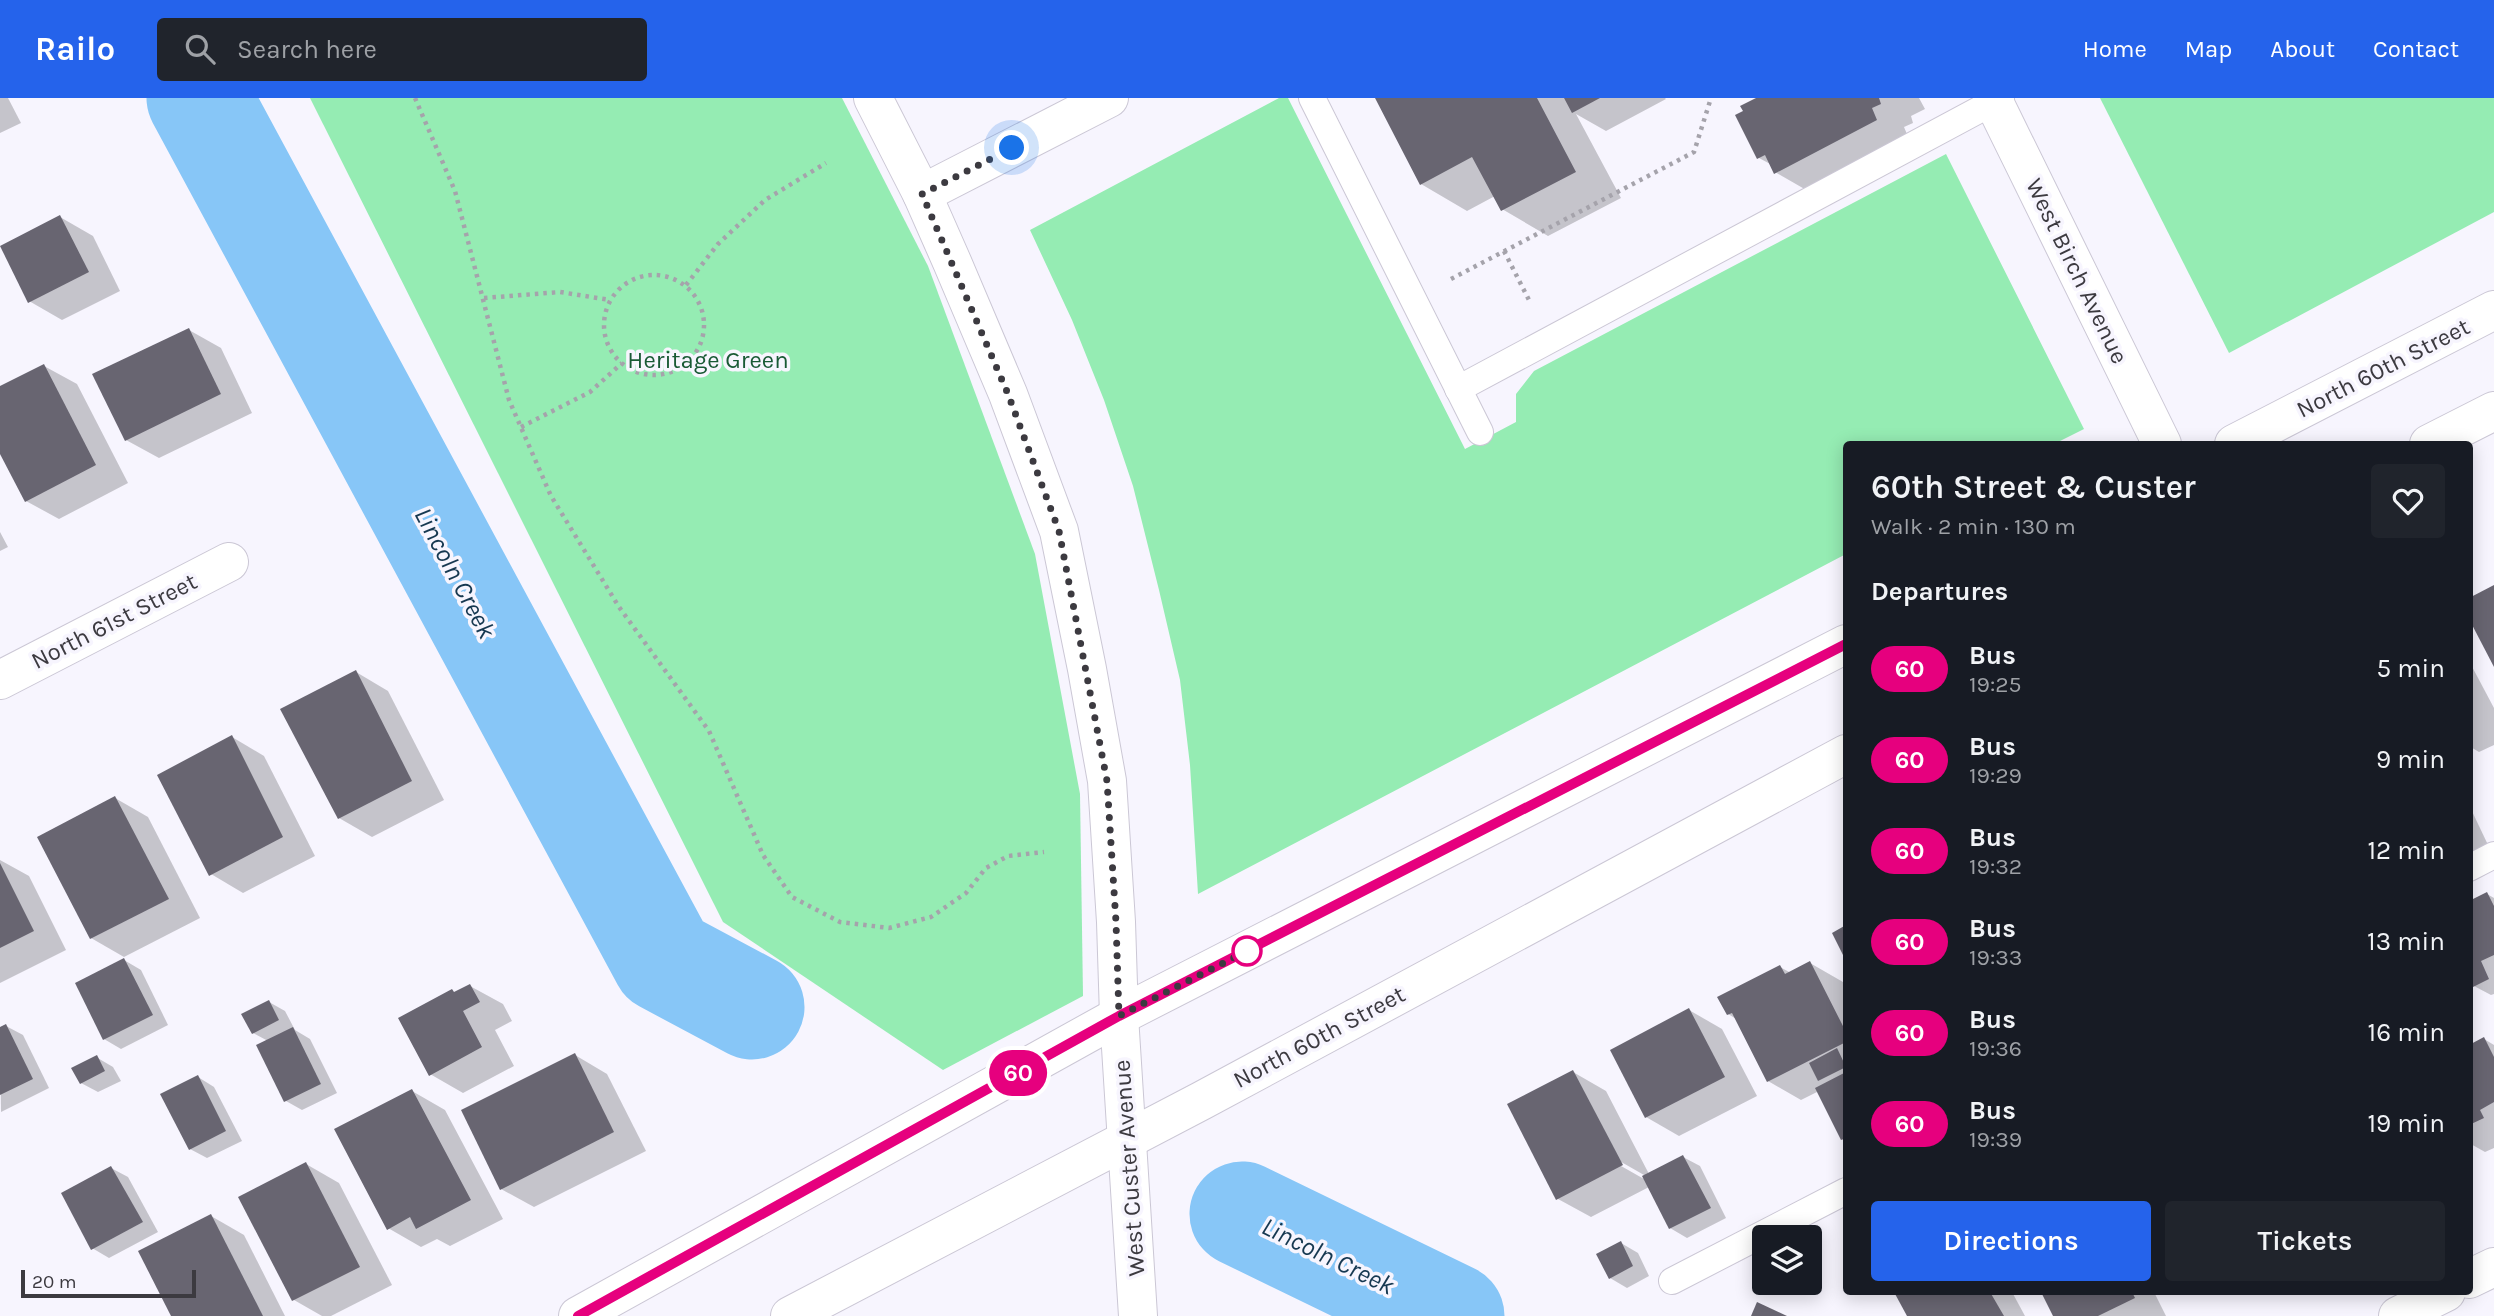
<!DOCTYPE html>
<meta charset="utf-8">
<style>
body{margin:0;font-family:Karla,sans-serif;background:#20242c;color:#f1f3f6;height:100vh;display:flex;flex-direction:column;font-size:26px;white-space:nowrap}
*{box-sizing:border-box;margin:0}
p{font-size:23px;color:#9ea1a6}
.icon{flex:none;width:38px;height:38px;fill:none;stroke:currentColor;stroke-width:2;stroke-linecap:round;stroke-linejoin:round}
.map{position:relative;flex:1;overflow:hidden}
.drawer{position:absolute;left:1843px;top:343px;width:630px;height:854px;display:flex;flex-direction:column;background:#171b24;border-radius:7px;box-shadow:0 4px 18px #0003}
.drawer>*{flex:none}
.badge{padding:0 14px;border-radius:23px;font-size:24px;line-height:46px}
.controls{position:absolute;left:1752px;top:1127px;display:grid;gap:14px}
.controls a{display:grid;place-items:center;width:70px;height:70px;border-radius:7px;background:#171b24;box-shadow:0 4px 18px #0003;font-size:35px}
.scale{position:absolute;left:21px;bottom:18px;width:175px;box-sizing:border-box;padding-left:7px;border:4px solid #3c3a40;border-top:0;font-size:19px;line-height:24px;white-space:nowrap;color:#3c3a40;-webkit-text-stroke:5px #f7f5fe;paint-order:stroke}
.you{position:absolute;width:35px;height:35px;margin:-18px;border:5px solid #fff;border-radius:50%;background:#1a73e8;box-shadow:0 0 0 10px #1a73e833}
.map>.badge{position:absolute;translate:-50% -50%;box-shadow:0 0 0 4px #fff}
h2{padding:0 28px;font-size:26px;line-height:63px}
.round{display:grid;place-items:center;flex:none;width:74px;height:74px;border-radius:7px;background:#20242c}
.overview{display:flex;align-items:center;justify-content:space-between;height:119px;padding:0 28px}
h1{font-size:33px;font-weight:600;line-height:52px}
.primary-button{display:flex;gap:14px;margin-top:auto;padding:14px 28px}
.primary-button a{flex:1;height:80px;border-radius:7px;background:#2563eb;color:#fff;font-size:28px;font-weight:600;line-height:80px;text-align:center}
.primary-button a+a{background:#20242c;color:#f1f3f6}
ul{padding:0;list-style:none}
li{display:flex;align-items:center;gap:21px;height:91px;padding:0 28px}
li div{flex:1}
li b{display:block;font-size:26px}
li em{font-style:normal}
li .badge{min-width:77px;font-weight:700;text-align:center}
header{display:flex;align-items:center;gap:42px;box-sizing:border-box;height:98px;padding:0 35px;background:#2563eb;color:#fff}
header strong{font-size:33px}
nav{display:flex;gap:38px;margin-inline-start:auto;font-size:24px}
.search{width:490px;height:63px;background:#20242c;display:flex;align-items:center;gap:18px;box-sizing:border-box;padding:0 24px;border-radius:7px;color:#9ea1a6;font-size:26px}
.map>svg:first-child{display:block}
.green{fill:#95ecb3}
.shadow{fill:#0003;fill-rule:evenodd}
.lines{fill:none;stroke-linecap:round;stroke-linejoin:round}
.river{stroke:#87c6f7;stroke-width:105}
.building{fill:#686571}
.lane-casing{stroke:#cbc7d5;stroke-width:28}
.street-casing{stroke:#cbc7d5;stroke-width:40}
.secondary-casing{stroke:#cbc7d5;stroke-width:40}
.path{stroke:#a5a3ab;stroke-width:4.5;stroke-dasharray:3.5 5;stroke-linecap:butt}
.lane{stroke:#fff;stroke-width:26}
.street{stroke:#fff;stroke-width:38}
.secondary{stroke:#fff;stroke-width:38}
.line-casing{stroke:#fff;stroke-width:16}
.line{stroke:#e6007e;stroke-width:10}
.walk{stroke:#3c3a40;stroke-width:7;stroke-dasharray:0 12.6}
.stop-dot{fill:#fff;stroke:#e6007e;stroke-width:3.5}
.labels{text-anchor:middle;dominant-baseline:central;stroke-width:7;stroke-linejoin:round;paint-order:stroke}
.street-label{font-size:24px;fill:#3c3a40;stroke:#f7f5fe}
.park-label{font-size:24px;fill:#195a35;stroke:#f7f5fe}
.water-label{font-size:26px;font-style:italic;fill:#163851;stroke:#f7f5fe}
</style>
<header>
<strong>Railo</strong>
<div class="search"><svg class="icon" aria-label="search" viewBox="0 0 24 24"><circle cx="10" cy="10" r="6"/><path d="M15 15l6 6"/></svg>Search here</div>
<nav><a>Home</a><a>Map</a><a>About</a><a>Contact</a></nav>
</header>
<div class="map">
<svg width="2494" height="1218" viewBox="0 0 2494 1218">
<rect width="100%" height="100%" fill="#f7f5fe"/>
<g class="green">
<polygon points="310,0 842,0 928,168 1035,456 1080,696 1083,898 943,972 723,824"/>
<polygon points="1279,0 1288,0 1465,351 1516,324 1516,296 1534,273 1946,56 2084,331 2054,346 1846,346 1846,456 1198,796 1190,667 1180,582 1159,492 1133,388 1104,302 1072,222 1030,132"/>
<polygon points="2100,0 2494,0 2494,114 2229,255"/>
</g>
<g class="shadow">
<polygon points="0,0 8,0 21,25 0,35"/>
<polygon points="1377,0 1665,0 1666,1 1606,33 1576,16 1621,100 1548,138 1502,111 1495,98 1467,113 1421,86"/>
<polygon points="1760,0 1919,0 1925,11 1911,18 1913,25 1904,29 1909,41 1808,93 1775,74 1772,67 1759,60"/>
<polygon points="60,119 93,138 120,193 62,222 29,203"/>
<polygon points="189,232 221,250 252,315 159,360 126,342"/>
<polygon points="44,268 77,286 128,385 59,421 26,403 0,352 0,290"/>
<polygon points="0,434 8,449 0,453"/>
<polygon points="2469,563 2494,610 2494,647 2479,654 2469,648"/>
<polygon points="356,574 388,593 444,702 372,739 339,720"/>
<polygon points="232,639 264,658 315,758 243,795 211,776"/>
<polygon points="115,700 148,719 200,820 124,859 91,840"/>
<polygon points="2469,707 2489,749 2469,758"/>
<polygon points="0,762 29,778 66,852 0,885"/>
<polygon points="2487,796 2494,800 2494,896 2491,897 2474,888 2472,883 2469,885 2469,805"/>
<polygon points="124,862 141,872 168,927 121,951 104,941"/>
<polygon points="1810,865 1843,884 1846,890 1846,1044 1842,1041 1819,993 1801,1002 1768,983 1738,922 1728,916 1780,869 1791,875"/>
<polygon points="470,888 503,906 512,923 495,932 514,968 463,995 430,976 456,895"/>
<polygon points="269,904 285,913 295,932 310,941 337,995 302,1012 286,1003 268,943 253,935"/>
<polygon points="1689,912 1722,931 1757,998 1679,1038 1646,1019"/>
<polygon points="6,928 23,937 49,990 1,1014 0,931"/>
<polygon points="2484,941 2494,947 2494,1050 2485,1054 2469,1045 2469,949"/>
<polygon points="575,957 607,976 646,1053 534,1109 501,1091"/>
<polygon points="96,959 113,969 121,983 98,994 81,985"/>
<path d="M1573 974 1606 993 1649 1076 1683 1059 1700 1068 1726 1120 1687 1140 1670 1130 1649 1089 1591 1119 1558 1101ZM1616 1061 1644 1077V1081L1614 1064Z"/>
<polygon points="198,979 214,989 242,1043 207,1060 190,1051"/>
<polygon points="412,993 445,1012 503,1121 450,1148 437,1141 421,1149 388,1130"/>
<polygon points="306,1066 339,1085 392,1187 331,1218 322,1218 294,1202"/>
<polygon points="111,1070 128,1079 158,1134 109,1160 92,1150"/>
<polygon points="211,1118 244,1137 285,1218 173,1218"/>
<polygon points="1621,1145 1638,1155 1649,1178 1627,1190 1610,1180"/>
<polygon points="1896,1194 2012,1194 2025,1218 1909,1218"/>
<polygon points="2043,1194 2154,1194 2166,1218 2055,1218"/>
</g>
<g class="lines">
<g class="river">
<polyline points="199,0 664,862 752,909"/>
<polyline points="1242,1116 1452,1218"/>
</g>
</g>
<g class="building">
<polygon points="1375,0 1537,0 1576,74 1501,113 1472,59 1420,87"/>
<polygon points="1564,0 1600,0 1572,15"/>
<polygon points="1756,0 1879,0 1881,6 1872,10 1877,22 1774,76 1765,57 1757,61 1735,17 1743,13 1740,8"/>
<polygon points="60,117 89,174 28,205 0,148"/>
<polygon points="189,230 221,296 125,343 92,276"/>
<polygon points="44,266 96,367 25,404 0,356 0,288"/>
<polygon points="2494,487 2494,569 2469,521 2469,500"/>
<polygon points="356,572 412,683 338,721 280,611"/>
<polygon points="232,637 283,739 209,778 157,677"/>
<polygon points="115,698 169,801 90,841 37,739"/>
<polygon points="0,765 34,833 0,850"/>
<polygon points="2487,794 2494,808 2494,857 2481,863 2489,881 2473,889 2469,882 2469,803"/>
<polygon points="1846,827 1846,863 1832,835"/>
<polygon points="124,860 153,917 103,942 75,885"/>
<polygon points="1810,863 1846,934 1846,944 1767,984 1732,915 1727,917 1717,899 1780,867 1785,876"/>
<polygon points="470,886 480,904 463,913 482,949 429,978 398,920 452,891 454,894"/>
<polygon points="269,902 279,922 252,936 241,916"/>
<polygon points="1689,910 1725,979 1645,1020 1610,952"/>
<polygon points="6,926 33,981 0,997 0,929"/>
<polygon points="293,929 321,986 284,1004 256,947"/>
<polygon points="2484,939 2494,959 2494,1004 2480,1012 2484,1020 2469,1027 2469,947"/>
<polygon points="1837,950 1846,969 1818,983 1809,965"/>
<polygon points="575,955 614,1034 500,1092 461,1012"/>
<polygon points="97,957 105,973 80,986 71,970"/>
<polygon points="1573,972 1623,1067 1556,1102 1507,1006"/>
<polygon points="1846,974 1846,1040 1841,1042 1815,990"/>
<polygon points="198,977 226,1033 189,1052 160,996"/>
<polygon points="412,991 471,1102 416,1131 410,1119 387,1132 334,1031"/>
<polygon points="1683,1057 1711,1110 1669,1131 1642,1078"/>
<polygon points="306,1064 360,1169 292,1203 238,1099"/>
<polygon points="111,1068 143,1124 91,1152 61,1095"/>
<polygon points="211,1116 263,1218 171,1218 138,1153"/>
<polygon points="1621,1143 1633,1168 1609,1181 1596,1156"/>
<polygon points="1894,1194 1990,1194 2004,1218 1907,1218"/>
<polygon points="2041,1194 2132,1194 2135,1200 2098,1218 2053,1218"/>
<polygon points="1757,1204 1787,1218 1751,1218"/>
</g>
<g class="lines">
<g class="lane-casing">
<g id="lane">
<polyline points="1312,0 1480,334"/>
<polyline points="1458,291 2001,0"/>
<polyline points="2469,770 2494,757"/>
<polyline points="1672,1183 1846,1093"/>
</g>
</g>
<g class="street-casing">
<g id="street">
<polyline points="873,0 922,96 952,164 1008,296 1059,433 1087,571 1107,683 1116,824 1119,918 1138,1218"/>
<polyline points="1992,0 2162,346"/>
<polyline points="922,96 1109,0"/>
<polyline points="0,582 229,464"/>
<polyline points="2469,1181 2494,1169"/>
<polyline points="2398,1218 2446,1194"/>
</g>
</g>
<g class="secondary-casing">
<g id="secondary">
<polyline points="2234,346 2494,212"/>
<polyline points="2429,346 2494,313"/>
<polyline points="578,1218 1119,918 1846,546"/>
<polyline points="790,1218 1201,1003 1846,656"/>
</g>
</g>
<g class="path">
<polyline points="415,0 455,93 509,302 551,398 619,509 709,633 763,757 792,799 840,824 889,830 931,819 966,795 986,770 1008,758 1044,754"/>
<polyline points="1504,153 1529,202"/>
<circle cx="654" cy="227" r="50"/>
<polyline points="1451,181 1694,54 1711,0"/>
<polyline points="686,187 718,146 765,102 826,65"/>
<polyline points="484,200 560,194 610,202"/>
<polyline points="521,329 590,294 622,265"/>
</g>
<use href="#lane" class="lane"/>
<use href="#street" class="street"/>
<use href="#secondary" class="secondary"/>
</g>
<g class="lines">
<g class="line-casing">
<polyline id="line" points="578,1218 1119,918 1846,546"/>
</g>
<use href="#line" class="line"/>
<polyline class="walk" points="1012,50 922,96 1008,296 1059,433 1107,683 1116,824 1119,918 1247,853"/>
</g>
<circle class="stop-dot" cx="1247" cy="853" r="14"/>
<g class="labels">
<g class="street-label">
<text transform="translate(2077 173) rotate(64)">West Birch Avenue</text>
<text transform="translate(2383 270) rotate(-27)">North 60th Street</text>
<text transform="translate(114 523) rotate(-27)">North 61st Street</text>
<text transform="translate(1319 939) rotate(-28)">North 60th Street</text>
<text transform="translate(1129 1070) rotate(-94)">West Custer Avenue</text>
</g>
<g class="park-label">
<text x="708" y="262">Heritage Green</text>
</g>
<g class="water-label">
<text transform="translate(455 475) rotate(62)">Lincoln Creek</text>
<text transform="translate(1328 1158) rotate(26)">Lincoln Creek</text>
</g>
</g>
</svg>
<div class="controls">
<a><svg class="icon" aria-label="layers" viewBox="0 0 24 24"><path d="M12 4l9 5-9 5-9-5zM3 14l9 5 9-5"/></svg></a>
</div>
<div class="scale">20 m</div>
<div class="you" style="left:1012px;top:50px"></div>
<b class="badge" style="left:1018px;top:975px;background:#e6007e;color:#fff">60</b>
<section class="drawer">
<div class="overview"><div><h1>60th Street &amp; Custer</h1><p>Walk · 2 min · 130 m</p></div><a class="round"><svg class="icon" aria-label="heart" viewBox="0 0 24 24"><path d="M12 20l-8-8c-3-5 5-10 8-4 3-6 11-1 8 4z"/></svg></a></div>
<h2>Departures</h2>
<ul>
<li><span class="badge" style="background:#e6007e;color:#fff">60</span><div><b>Bus</b><p>19:25</p></div><em>5 min</em></li>
<li><span class="badge" style="background:#e6007e;color:#fff">60</span><div><b>Bus</b><p>19:29</p></div><em>9 min</em></li>
<li><span class="badge" style="background:#e6007e;color:#fff">60</span><div><b>Bus</b><p>19:32</p></div><em>12 min</em></li>
<li><span class="badge" style="background:#e6007e;color:#fff">60</span><div><b>Bus</b><p>19:33</p></div><em>13 min</em></li>
<li><span class="badge" style="background:#e6007e;color:#fff">60</span><div><b>Bus</b><p>19:36</p></div><em>16 min</em></li>
<li><span class="badge" style="background:#e6007e;color:#fff">60</span><div><b>Bus</b><p>19:39</p></div><em>19 min</em></li>
</ul>
<div class="primary-button"><a>Directions</a><a>Tickets</a></div>
</section>
</div>
